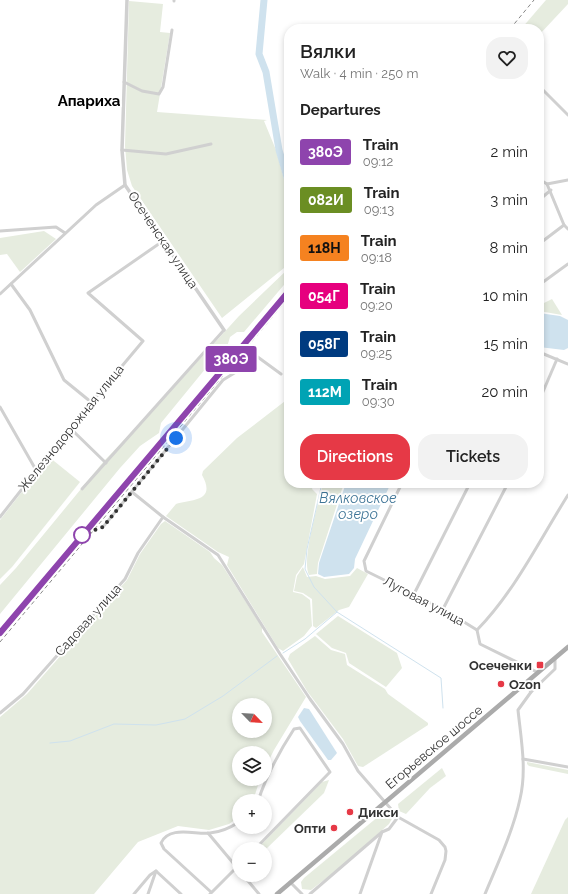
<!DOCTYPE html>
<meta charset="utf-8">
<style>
body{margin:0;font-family:Raleway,sans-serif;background:#f2f2f2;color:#222;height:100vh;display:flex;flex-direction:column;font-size:15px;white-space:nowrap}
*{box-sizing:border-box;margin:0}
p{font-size:13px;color:#767676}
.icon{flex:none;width:22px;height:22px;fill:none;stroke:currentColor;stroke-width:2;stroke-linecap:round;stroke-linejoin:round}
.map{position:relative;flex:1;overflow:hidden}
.side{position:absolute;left:284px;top:24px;width:260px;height:464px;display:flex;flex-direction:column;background:#fff;border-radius:16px;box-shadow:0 2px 6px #0003}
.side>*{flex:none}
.badge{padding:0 8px;border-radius:3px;font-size:14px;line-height:26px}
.needle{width:26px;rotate:115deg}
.controls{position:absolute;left:232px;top:698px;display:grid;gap:8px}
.controls a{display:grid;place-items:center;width:40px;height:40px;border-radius:50%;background:#fff;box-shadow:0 2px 6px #0003;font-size:20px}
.you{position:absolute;width:20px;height:20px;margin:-10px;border:3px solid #fff;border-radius:50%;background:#1a73e8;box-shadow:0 0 0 6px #1a73e833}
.map>.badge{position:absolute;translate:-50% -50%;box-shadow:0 0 0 2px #fff}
h2{padding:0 16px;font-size:15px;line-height:36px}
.round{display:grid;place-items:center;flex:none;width:42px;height:42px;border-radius:16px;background:#f2f2f2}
.summary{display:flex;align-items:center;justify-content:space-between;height:68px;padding:0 16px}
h1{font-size:19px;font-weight:600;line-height:30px}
.cta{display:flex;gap:8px;margin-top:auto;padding:8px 16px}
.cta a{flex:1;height:46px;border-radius:16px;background:#e63946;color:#fff;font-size:16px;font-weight:600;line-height:46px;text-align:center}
.cta a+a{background:#f2f2f2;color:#222}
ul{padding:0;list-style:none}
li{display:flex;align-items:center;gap:12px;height:48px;padding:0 16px}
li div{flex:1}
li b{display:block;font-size:15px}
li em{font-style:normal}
li .badge{min-width:44px;font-weight:700;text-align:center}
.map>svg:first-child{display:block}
.green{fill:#e6ecdf;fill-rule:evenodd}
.water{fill:#cfe2ee}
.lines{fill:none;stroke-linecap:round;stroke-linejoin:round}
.stream{stroke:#cfe2ee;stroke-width:1}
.river{stroke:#cfe2ee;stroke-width:7}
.minor{stroke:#d0d0d0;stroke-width:3}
.tertiary{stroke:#d0d0d0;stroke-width:3.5}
.primary{stroke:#ababab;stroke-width:4.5}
.rail{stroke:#888;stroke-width:1;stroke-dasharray:4 3;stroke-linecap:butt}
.line-casing{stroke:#fff;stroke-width:9}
.line{stroke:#8e44ad;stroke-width:6}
.walk{stroke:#333;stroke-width:4;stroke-dasharray:0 7.2}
.stop-dot{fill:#fff;stroke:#8e44ad;stroke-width:2}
.poi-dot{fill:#e63946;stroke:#fff;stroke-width:1.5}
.labels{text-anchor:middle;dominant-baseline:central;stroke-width:4;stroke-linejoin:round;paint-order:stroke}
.street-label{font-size:13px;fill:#333;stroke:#fff}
.poi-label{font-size:13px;font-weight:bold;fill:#333;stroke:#fff;text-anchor:end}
.water-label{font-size:14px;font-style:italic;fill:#3f7597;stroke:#fff}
.quarter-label{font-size:15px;font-weight:bold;fill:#000;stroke:#fff}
</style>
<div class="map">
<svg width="568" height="894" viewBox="0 0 568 894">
<rect width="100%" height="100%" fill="#fff"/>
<g class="green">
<polygon points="546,0 568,0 568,4 539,35 539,29 521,29"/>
<polygon points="129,1 163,4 160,32 170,33 157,112 267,120 264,121 276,150 289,197 289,264 222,318 132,186 127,170 125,146"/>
<polygon points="44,231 56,239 20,272 7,254 0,255 0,238"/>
<polygon points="289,268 289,279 244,332 237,332 230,337 225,354 215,357 161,423 159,433 140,446 120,468 0,614 0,585 16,568 104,461 169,393 239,316"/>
<polygon points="539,299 544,303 552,299 562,315 539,311"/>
<path d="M289 398V483H314L312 489 317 494 304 564 296 575 293 592 302 594 310 600 312 626 304 636 283 651 278 648 227 565 229 557 218 552 166 516 176 504C191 499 217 502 202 475L203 471 237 438Z"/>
<polygon points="49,457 80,482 12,567 0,579 0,520"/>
<path d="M323 483H344L318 563 317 574 309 575C301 559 319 502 323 483Z"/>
<path d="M165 521 210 552 214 558 222 565 262 627V632L306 697 274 750 265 768V753H239V779H260L253 801H239V817L229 824 209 830 178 826 138 842 94 894H0V717L27 694 127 580 140 554 161 524ZM239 705H265V731H239Z"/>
<polygon points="303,567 307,577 316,576 325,579 350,576 357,568 368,574 349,607 339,610 316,628 313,626 312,599 303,593 294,591 297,576"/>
<polygon points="338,616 397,653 402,668 386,687 349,663 346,653 332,648 316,634"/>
<polygon points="315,636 331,650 345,654 347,665 385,689 388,694 428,723 428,725 363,767 358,766 343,739 307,691 288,659 290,654"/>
<polygon points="527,762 568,770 568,774 529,766 527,764"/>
<polygon points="442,768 446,776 430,788 406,814 399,811 398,804"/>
<polygon points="329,780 324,793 265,850 257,849 322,782"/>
<polygon points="385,811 389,811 393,817 389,824 341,867 311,890 302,889 301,882 304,878"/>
<polygon points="568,817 568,894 531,894 565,820"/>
</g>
<g class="water">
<polygon points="539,313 560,316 568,320 568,348 564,350 539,347"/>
<polygon points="346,483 391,483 355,559 354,568 349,574 324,577 318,574 319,563"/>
<polygon points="304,708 309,709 337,753 331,760 328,760 300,721 298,717"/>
</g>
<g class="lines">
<g class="stream">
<polyline points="322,483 307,549 305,569 314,587 337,612 441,678 443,708"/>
<polyline points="283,653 305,639 337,612"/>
<polyline points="50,743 70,741 114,724 156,725 185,719 223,696 277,656"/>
</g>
<polyline class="river" points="264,0 259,54 266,72 279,150 289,184"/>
<g class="minor">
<polyline points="174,1 174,0"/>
<polyline points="124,82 142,91 159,94 163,87 172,30"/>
<polyline points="539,86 568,115"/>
<polyline points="122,150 166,154 211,144"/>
<polyline points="539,179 547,184 568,180"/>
<polyline points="547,184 564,225 568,229"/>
<polyline points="539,200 551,190"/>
<polyline points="0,231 56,227 65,233"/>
<polyline points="539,244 564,225"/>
<polyline points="11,284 30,310 64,380 91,402"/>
<polyline points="539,285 568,264"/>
<polyline points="0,294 96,205 125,185"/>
<polyline points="539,352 568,364"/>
<polyline points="539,401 557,359"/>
<polyline points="0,407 36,470"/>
<polyline points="70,428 106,463"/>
<polyline points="402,483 364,561 366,571 443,609 477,630 480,644 537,672"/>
<polyline points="82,489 224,330"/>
<polyline points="132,492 163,517 218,555 280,654 310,699 343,744 358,771 398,817 439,840 445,847 446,851 445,860 431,894"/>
<polyline points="0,517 70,428 143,341 88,293 163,241"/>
<polyline points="103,527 223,380 236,372 249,356 255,355 281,374"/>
<polyline points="414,594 470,483"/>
<polyline points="443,609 508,483"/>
<path d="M477 630C515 591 539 541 568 495"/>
<polyline points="531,692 555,669 555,658"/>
<polyline points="0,713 23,694 125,579 138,553 163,517"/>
<polyline points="523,759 568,767"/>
<polyline points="208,833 239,870"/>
<path d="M255 849 330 772 300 728 294 729C279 752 267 774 258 801"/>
<polyline points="243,875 259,894"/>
<polyline points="290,882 302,894"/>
<path d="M211 892 164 849 161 843C169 825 196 835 210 833 221 832 230 828 239 822"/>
<polyline points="134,894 150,875 156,871 181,894"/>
<polyline points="148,894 156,871"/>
<polyline points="210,894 239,865"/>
<polyline points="310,894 382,832"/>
<polyline points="360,894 382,832 389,829 398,817"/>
<path d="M485 894C498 863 513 831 520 799 527 770 521 739 518 710L531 692 525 683"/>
</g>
<polyline class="tertiary" points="127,0 122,150 125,185 224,330"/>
<polyline class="primary" points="277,894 568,647"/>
<g class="rail">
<polyline points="510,29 534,0"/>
<polyline points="97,518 137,471"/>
<polyline points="0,642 289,297"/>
</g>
</g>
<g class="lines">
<g class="line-casing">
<polyline id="line" points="0,633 289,291"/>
</g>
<use href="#line" class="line"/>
<polyline class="walk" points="82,535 103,527 176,438"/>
</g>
<circle class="stop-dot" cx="82" cy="535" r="8"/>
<g class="poi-dot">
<rect x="536" y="661" width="8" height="8" rx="2"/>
<circle cx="501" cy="684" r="4"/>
<circle cx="350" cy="812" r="4"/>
<circle cx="334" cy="828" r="4"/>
</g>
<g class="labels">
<g class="street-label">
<text transform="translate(163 240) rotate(56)">Осеченская улица</text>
<text transform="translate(71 428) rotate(-51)">Железнодорожная улица</text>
<text transform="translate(424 601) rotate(28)">Луговая улица</text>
<text transform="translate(88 620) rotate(-48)">Садовая улица</text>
<text transform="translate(434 747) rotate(-40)">Егорьевское шоссе</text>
</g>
<g class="poi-label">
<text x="532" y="665">Осеченки</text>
<text x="509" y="684" text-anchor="start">Ozon</text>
<text x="358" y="812" text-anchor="start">Дикси</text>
<text x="326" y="828">Опти</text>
</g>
<g class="water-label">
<text x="358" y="498">Вялковское<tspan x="358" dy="16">озеро</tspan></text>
</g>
<g class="quarter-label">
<text x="89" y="101">Апариха</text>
</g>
</g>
</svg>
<div class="controls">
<a><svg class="needle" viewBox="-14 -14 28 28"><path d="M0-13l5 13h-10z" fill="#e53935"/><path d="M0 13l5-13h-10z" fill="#767676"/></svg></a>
<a><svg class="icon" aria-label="layers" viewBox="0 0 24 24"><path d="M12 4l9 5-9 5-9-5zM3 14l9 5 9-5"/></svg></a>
<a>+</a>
<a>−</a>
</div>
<div class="you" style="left:176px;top:438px"></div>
<b class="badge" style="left:231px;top:359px;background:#8e44ad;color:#fff">380Э</b>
<section class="side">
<div class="summary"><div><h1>Вялки</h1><p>Walk · 4 min · 250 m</p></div><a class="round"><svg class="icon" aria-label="heart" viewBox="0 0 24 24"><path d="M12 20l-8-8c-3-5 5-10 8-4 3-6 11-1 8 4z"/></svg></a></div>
<h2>Departures</h2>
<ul>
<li><span class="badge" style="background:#8e44ad;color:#fff">380Э</span><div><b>Train</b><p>09:12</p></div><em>2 min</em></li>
<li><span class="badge" style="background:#6b8e23;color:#fff">082И</span><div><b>Train</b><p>09:13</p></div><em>3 min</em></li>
<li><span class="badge" style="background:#f58220;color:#111">118Н</span><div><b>Train</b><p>09:18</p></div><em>8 min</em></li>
<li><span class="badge" style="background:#e6007e;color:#fff">054Г</span><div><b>Train</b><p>09:20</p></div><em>10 min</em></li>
<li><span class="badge" style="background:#003b80;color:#fff">058Г</span><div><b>Train</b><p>09:25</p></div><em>15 min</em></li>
<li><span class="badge" style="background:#00a3b4;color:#fff">112М</span><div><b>Train</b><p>09:30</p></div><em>20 min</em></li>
</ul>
<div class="cta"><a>Directions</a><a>Tickets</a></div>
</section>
</div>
